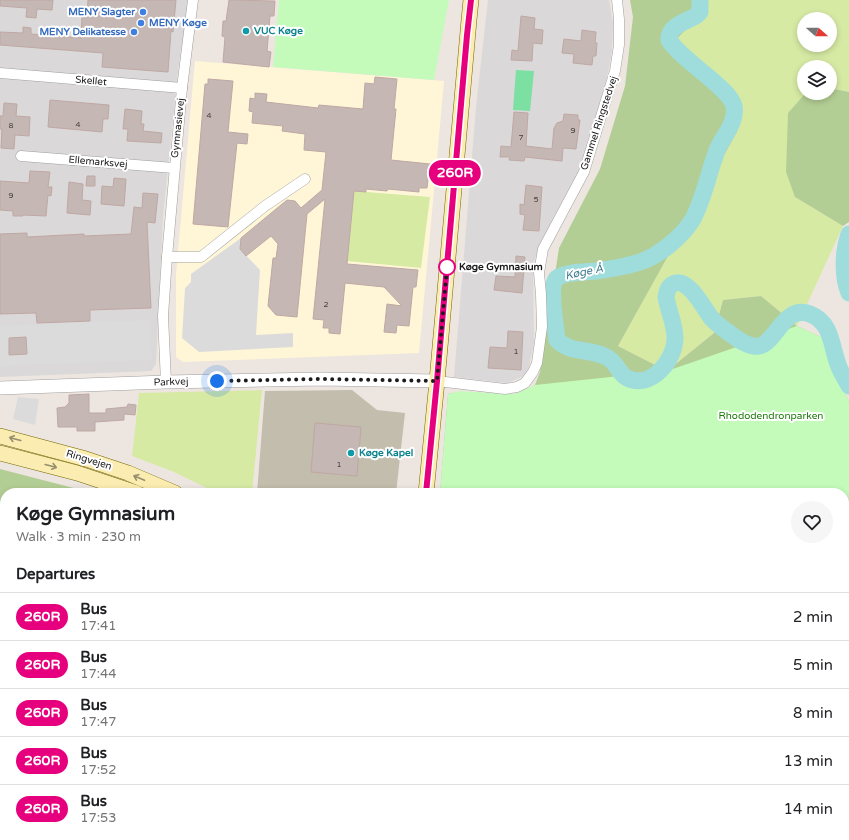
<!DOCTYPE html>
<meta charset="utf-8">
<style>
body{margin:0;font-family:"Varela Round",sans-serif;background:#f6f6f6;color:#202124;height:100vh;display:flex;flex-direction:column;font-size:15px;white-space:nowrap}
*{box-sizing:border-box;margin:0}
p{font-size:13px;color:#757577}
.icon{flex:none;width:22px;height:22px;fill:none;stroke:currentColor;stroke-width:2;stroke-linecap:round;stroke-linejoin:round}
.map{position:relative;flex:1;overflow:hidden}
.panel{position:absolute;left:0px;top:488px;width:849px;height:352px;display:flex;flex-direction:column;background:#fff;border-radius:16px 16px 0 0;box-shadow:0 2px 6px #0003}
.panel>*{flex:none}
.badge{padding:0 8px;border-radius:13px;font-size:14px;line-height:26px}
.needle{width:26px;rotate:111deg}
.tools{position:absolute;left:797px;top:12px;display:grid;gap:8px}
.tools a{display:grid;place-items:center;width:40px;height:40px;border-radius:50%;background:#fff;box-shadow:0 2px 6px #0003;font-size:20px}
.you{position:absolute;width:20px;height:20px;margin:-10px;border:3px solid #fff;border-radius:50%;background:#1a73e8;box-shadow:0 0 0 6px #1a73e833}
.map>.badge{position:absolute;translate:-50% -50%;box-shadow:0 0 0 2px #fff}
h2{padding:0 16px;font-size:15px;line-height:36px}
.round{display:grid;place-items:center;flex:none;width:42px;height:42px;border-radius:21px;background:#f6f6f6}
.overview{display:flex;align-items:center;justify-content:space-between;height:68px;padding:0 16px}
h1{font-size:19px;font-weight:700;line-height:30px}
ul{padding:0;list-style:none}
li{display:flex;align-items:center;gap:12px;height:48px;padding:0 16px;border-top:1px solid #e0e0e0}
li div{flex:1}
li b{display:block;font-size:15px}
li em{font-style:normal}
li .badge{min-width:44px;font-weight:700;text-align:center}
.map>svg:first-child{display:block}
.residential{fill:#dad8d9}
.education{fill:#fff6d8}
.construction{fill:#c2bdac}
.grass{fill:#d7eaa4;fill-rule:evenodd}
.forest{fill:#b3ce94}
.park{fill:#c4fbba}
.pitch{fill:#7be0a1}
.parking{fill:#dbdbdb}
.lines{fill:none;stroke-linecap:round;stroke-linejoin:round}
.river{stroke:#9fdddc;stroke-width:17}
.building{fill:#c5b7b4;stroke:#bfa8a3}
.minor-casing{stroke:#9f9f9f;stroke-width:11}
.tertiary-casing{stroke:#9f9f9f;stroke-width:14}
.secondary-casing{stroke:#736502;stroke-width:16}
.minor{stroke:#fff;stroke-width:10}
.tertiary{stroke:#fff;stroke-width:13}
.secondary{stroke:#fbedb1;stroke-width:15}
.oneway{stroke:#968e6e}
.line-casing{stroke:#fff;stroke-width:9}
.line{stroke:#e6007e;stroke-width:6}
.walk{stroke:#1b1b1b;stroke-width:4;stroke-dasharray:0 7.2}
.shop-dot{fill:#3f7fe0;stroke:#fff;stroke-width:1.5}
.culture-dot{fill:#0f9aa8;stroke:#fff;stroke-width:1.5}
.stop-dot{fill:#fff;stroke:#e6007e;stroke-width:2}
.labels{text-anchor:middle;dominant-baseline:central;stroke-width:4;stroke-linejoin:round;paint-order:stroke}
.number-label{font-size:8px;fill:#464241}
.shop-label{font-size:10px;font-weight:bold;fill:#366cbe;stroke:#fff;text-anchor:end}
.culture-label{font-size:10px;font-weight:bold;fill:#0d838f;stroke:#fff;text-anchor:start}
.street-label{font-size:10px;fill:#1b1b1b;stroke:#fff}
.stop-label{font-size:10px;font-weight:bold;fill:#1b1b1b;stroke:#fff;text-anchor:start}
.park-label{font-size:10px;fill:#1a7b08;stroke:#fff}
.water-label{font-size:11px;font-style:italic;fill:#3b788e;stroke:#fff}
</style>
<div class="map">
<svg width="849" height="840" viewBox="0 0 849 840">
<rect width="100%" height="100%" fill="#ede6e0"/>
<g class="residential">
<polygon points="0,0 189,0 178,70 163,217 156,364 151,371 0,377"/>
<polygon points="488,0 609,0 613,23 612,51 603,99 581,167 553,218 533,263 534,343 527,375 507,383 454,377 476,107"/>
<polygon points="0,626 5,626 5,835 126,835 123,840 0,840"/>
<polygon points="171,835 594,835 599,840 165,840"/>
</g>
<polygon class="education" points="195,61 444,81 419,353 183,362 176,357 176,275"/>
<polygon class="construction" points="352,390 377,410 405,413 396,493 257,493 265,391"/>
<g class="grass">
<path d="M703 0H849V92L834 89 830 90V67H804V93H815L804 95 795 197 843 226 797 326 761 296 723 300 714 333 667 371 618 346 737 132 707 67 676 40 701 13ZM804 19H830V45H804Z"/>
<polygon points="354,191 430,197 421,268 347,261"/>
<polygon points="262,390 252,493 217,493 174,472 132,456 139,393"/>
<polygon points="844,687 849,688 849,822 844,823"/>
<polygon points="674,835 775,835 748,840 681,840"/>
</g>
<g class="forest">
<path d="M630 0H703L701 13 676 40 707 67 736 101 737 132 618 346 667 371 714 333 723 300 761 296 797 326 821 337 849 402V673L844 672V493H440L448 394C471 388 494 398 515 394 522 392 529 388 535 385L540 372 542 358 559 248 600 169 625 86 633 17Z"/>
<polygon points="834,89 849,92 849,222 843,226 795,197 786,172 788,113 804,95 815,93 830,93 830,90"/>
<polygon points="0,469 93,493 5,493 5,571 0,570"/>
</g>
<g class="park">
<polygon points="279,0 449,0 434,80 273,67"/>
<polygon points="797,326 821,337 849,402 849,673 844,672 844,493 440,493 448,394 459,391 506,394 514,394 535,385 667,371"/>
</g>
<polygon class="pitch" points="516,70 534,71 530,111 513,110"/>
<g class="parking">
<polygon points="241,238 240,249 260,270 256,335 293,333 293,347 199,352 182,338 185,288 191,282 191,274"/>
<polygon points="150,320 152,360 0,366 0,326"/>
<polygon points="18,397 39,399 35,425 13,419"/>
</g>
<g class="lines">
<g class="river">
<path d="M700 0V12L697 15C687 22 668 25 669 40 682 61 730 88 734 106 737 122 724 135 718 148 716 152 715 157 713 162 707 181 702 202 693 219 683 236 659 256 640 262 625 267 611 269 596 271 587 272 564 272 557 278 548 286 556 328 557 340 570 354 593 348 608 358 616 362 619 374 627 378 650 390 675 361 675 338 675 324 668 310 666 297 667 291 668 287 673 284 689 276 704 310 713 320 718 325 725 330 732 335 738 340 751 348 759 346 776 343 784 304 810 314 833 323 831 348 839 367 842 374 846 380 849 386"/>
<path d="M849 234C843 251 842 276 849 293"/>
<polyline points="844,680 849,681"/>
<polyline points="138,840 143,835"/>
</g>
</g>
<g class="building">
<polygon points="0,0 53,0 52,10 37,9 36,18 26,17 27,8 0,6"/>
<polygon points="88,0 176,0 173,32 171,31 168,72 102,67 103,53 0,45 0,32 23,33 23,27 31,28 31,34 81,38 82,16 87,16"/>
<polygon points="229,0 275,1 274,16 270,16 267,51 271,52 269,67 223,62 225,37 222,36 223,21 226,21"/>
<polygon points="521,16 535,18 534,29 543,30 542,44 533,43 532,61 511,60 512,50 518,51"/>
<polygon points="582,30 596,32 595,43 597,43 596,56 593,56 592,65 573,63 574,54 562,53 564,39 581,41"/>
<polygon points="375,77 397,79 394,109 396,109 391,160 430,164 427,188 419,188 419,192 388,189 387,191 366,189 366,192 354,191 347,264 418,270 416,287 413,287 409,326 397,325 396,333 384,332 387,304 402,306 384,287 345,283 340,334 329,333 329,328 323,328 324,320 313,319 325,199 307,214 297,317 276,315 268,306 273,258 276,258 278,244 271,236 246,256 240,249 241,238 287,200 295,201 301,208 322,190 326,152 304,150 305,134 282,131 283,126 252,123 253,112 249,111 250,98 255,99 255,93 267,94 266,102 318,108 319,105 363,109 365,83 374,84"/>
<polygon points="208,79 233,81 228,132 248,134 247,144 237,143 228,227 193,224 205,84 208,84"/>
<polygon points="50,100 109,105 108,119 103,119 102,132 48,127"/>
<polygon points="4,103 17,104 16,116 30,117 29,136 15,135 14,149 1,148 2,129 0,129 0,116 3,116"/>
<polygon points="125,109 142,111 141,124 144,124 143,131 162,133 161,143 127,141 128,129 123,129"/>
<polygon points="514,112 528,113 526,146 552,149 554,128 557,123 563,121 564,114 578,115 578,120 580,120 576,149 563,148 562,161 525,157 524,161 509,160 510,157 500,157 501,146 511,147"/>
<polygon points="30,171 50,172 48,187 52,187 51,196 48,195 46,216 23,215 23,216 13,216 13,211 0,210 0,181 29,183"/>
<polygon points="87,176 95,176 95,186 86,186"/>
<polygon points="114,178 126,179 124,206 101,204 102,186 113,187"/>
<polygon points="69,182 83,184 82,200 91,201 90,215 67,213"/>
<polygon points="526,185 542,187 539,231 523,230 525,215 520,214 520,204 524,205"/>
<polygon points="143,193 158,194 155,223 147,222 151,308 90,310 90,321 37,323 36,313 0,314 0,234 27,233 27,237 84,234 84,236 131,234 134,207 142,208"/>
<polygon points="516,256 525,257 522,293 494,290 496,276 515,277"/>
<polygon points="508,331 523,332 521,370 488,368 490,347 507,348"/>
<polygon points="26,337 27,354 9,355 9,338"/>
<polygon points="89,394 89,413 106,413 106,409 127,407 128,404 136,405 135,415 124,414 124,420 95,422 95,431 77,431 77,427 58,427 57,408 65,407 69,403 69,395"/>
<polygon points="315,423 361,427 357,476 311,472"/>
</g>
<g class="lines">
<g class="minor-casing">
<g id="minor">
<polyline points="0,73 182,88"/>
<polyline points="21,156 174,168"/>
<polyline points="167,257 201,257 265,206 305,179"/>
<polyline points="437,381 505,389 517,387 525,383 533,372 537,363 542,327 541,294 539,273 543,249 584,172 615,71 619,45 619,19 617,0"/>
<polyline points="166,382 163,316 167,257 182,88 193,0"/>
<polyline points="0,580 5,581"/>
<polyline points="0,690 5,690"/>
<polyline points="287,835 290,840"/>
<polyline points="482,835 485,840"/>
</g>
</g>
<g class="tertiary-casing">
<g id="tertiary">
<polyline points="0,388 166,382 320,379 437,381"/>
<polyline points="34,840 38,835"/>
<polyline points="832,840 849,837"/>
</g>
</g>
<g class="secondary-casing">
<g id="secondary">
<polyline points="0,436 86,459 128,473 175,493"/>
<polyline points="0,453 77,473 137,493"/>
<polyline points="426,493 437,381 469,20 471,0"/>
<polyline points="616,835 622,840"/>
<polyline points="647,835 653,840"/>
</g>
</g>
<use href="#minor" class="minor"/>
<use href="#tertiary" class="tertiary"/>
<use href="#secondary" class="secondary"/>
</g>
<defs><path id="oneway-shaft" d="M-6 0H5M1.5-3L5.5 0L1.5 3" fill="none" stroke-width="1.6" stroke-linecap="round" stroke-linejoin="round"/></defs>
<g class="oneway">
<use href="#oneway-shaft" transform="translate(15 439) rotate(-165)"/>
<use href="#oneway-shaft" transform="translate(51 466) rotate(15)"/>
<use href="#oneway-shaft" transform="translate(139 478) rotate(-157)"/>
</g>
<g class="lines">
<g class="line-casing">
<polyline id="line" points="426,493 437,381 467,35 471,0"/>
</g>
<use href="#line" class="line"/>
<polyline class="walk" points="217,381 320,379 437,381 447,267"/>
</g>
<g class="shop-dot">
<circle cx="143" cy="12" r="4"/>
<circle cx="141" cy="23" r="4"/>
<circle cx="134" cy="32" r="4"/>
</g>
<g class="culture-dot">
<circle cx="246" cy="31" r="4"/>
<circle cx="351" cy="453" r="4"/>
</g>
<circle class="stop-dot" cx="447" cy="267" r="8"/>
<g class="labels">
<g class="number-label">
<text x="209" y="115">4</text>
<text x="78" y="124">4</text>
<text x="11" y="125">8</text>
<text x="573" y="130">9</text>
<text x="521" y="137">7</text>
<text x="11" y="195">9</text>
<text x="536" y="199">5</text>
<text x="326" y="304">2</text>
<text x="516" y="351">1</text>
<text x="339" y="464">1</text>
</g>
<g class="shop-label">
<text x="135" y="12">MENY Slagter</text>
<text x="149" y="23" text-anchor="start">MENY Køge</text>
<text x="126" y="32">MENY Delikatesse</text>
</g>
<g class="culture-label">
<text x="254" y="31">VUC Køge</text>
<text x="359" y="453">Køge Kapel</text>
</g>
<g class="street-label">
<text transform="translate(91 81) rotate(5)">Skellet</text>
<text transform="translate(599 123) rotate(-72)">Gammel Ringstedvej</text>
<text transform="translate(178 128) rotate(-84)">Gymnasievej</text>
<text transform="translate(98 162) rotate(5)">Ellemarksvej</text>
<text transform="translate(171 382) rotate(-2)">Parkvej</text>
<text transform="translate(89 460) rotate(17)">Ringvejen</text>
</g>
<g class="stop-label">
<text x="459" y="267">Køge Gymnasium</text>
</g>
<g class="park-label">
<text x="771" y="416">Rhododendronparken</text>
</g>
<g class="water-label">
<text transform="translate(584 272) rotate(-12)">Køge Å</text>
</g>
</g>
</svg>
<div class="tools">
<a><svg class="needle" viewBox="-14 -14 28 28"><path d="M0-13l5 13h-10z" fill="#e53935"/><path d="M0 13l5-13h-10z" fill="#757577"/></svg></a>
<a><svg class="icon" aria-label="layers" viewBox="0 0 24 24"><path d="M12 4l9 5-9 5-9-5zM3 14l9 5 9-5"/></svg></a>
</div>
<div class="you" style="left:217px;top:381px"></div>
<b class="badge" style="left:455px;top:173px;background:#e6007e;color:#fff">260R</b>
<section class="panel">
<div class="overview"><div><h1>Køge Gymnasium</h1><p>Walk · 3 min · 230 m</p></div><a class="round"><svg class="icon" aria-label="heart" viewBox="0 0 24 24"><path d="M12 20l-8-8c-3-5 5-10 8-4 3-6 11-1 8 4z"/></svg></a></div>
<h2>Departures</h2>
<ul>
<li><span class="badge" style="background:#e6007e;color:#fff">260R</span><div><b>Bus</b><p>17:41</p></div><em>2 min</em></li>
<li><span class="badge" style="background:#e6007e;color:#fff">260R</span><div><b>Bus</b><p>17:44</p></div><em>5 min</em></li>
<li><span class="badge" style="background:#e6007e;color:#fff">260R</span><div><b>Bus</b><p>17:47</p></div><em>8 min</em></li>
<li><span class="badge" style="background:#e6007e;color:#fff">260R</span><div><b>Bus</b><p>17:52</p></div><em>13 min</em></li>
<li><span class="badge" style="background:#e6007e;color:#fff">260R</span><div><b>Bus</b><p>17:53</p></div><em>14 min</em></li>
</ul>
</section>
</div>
